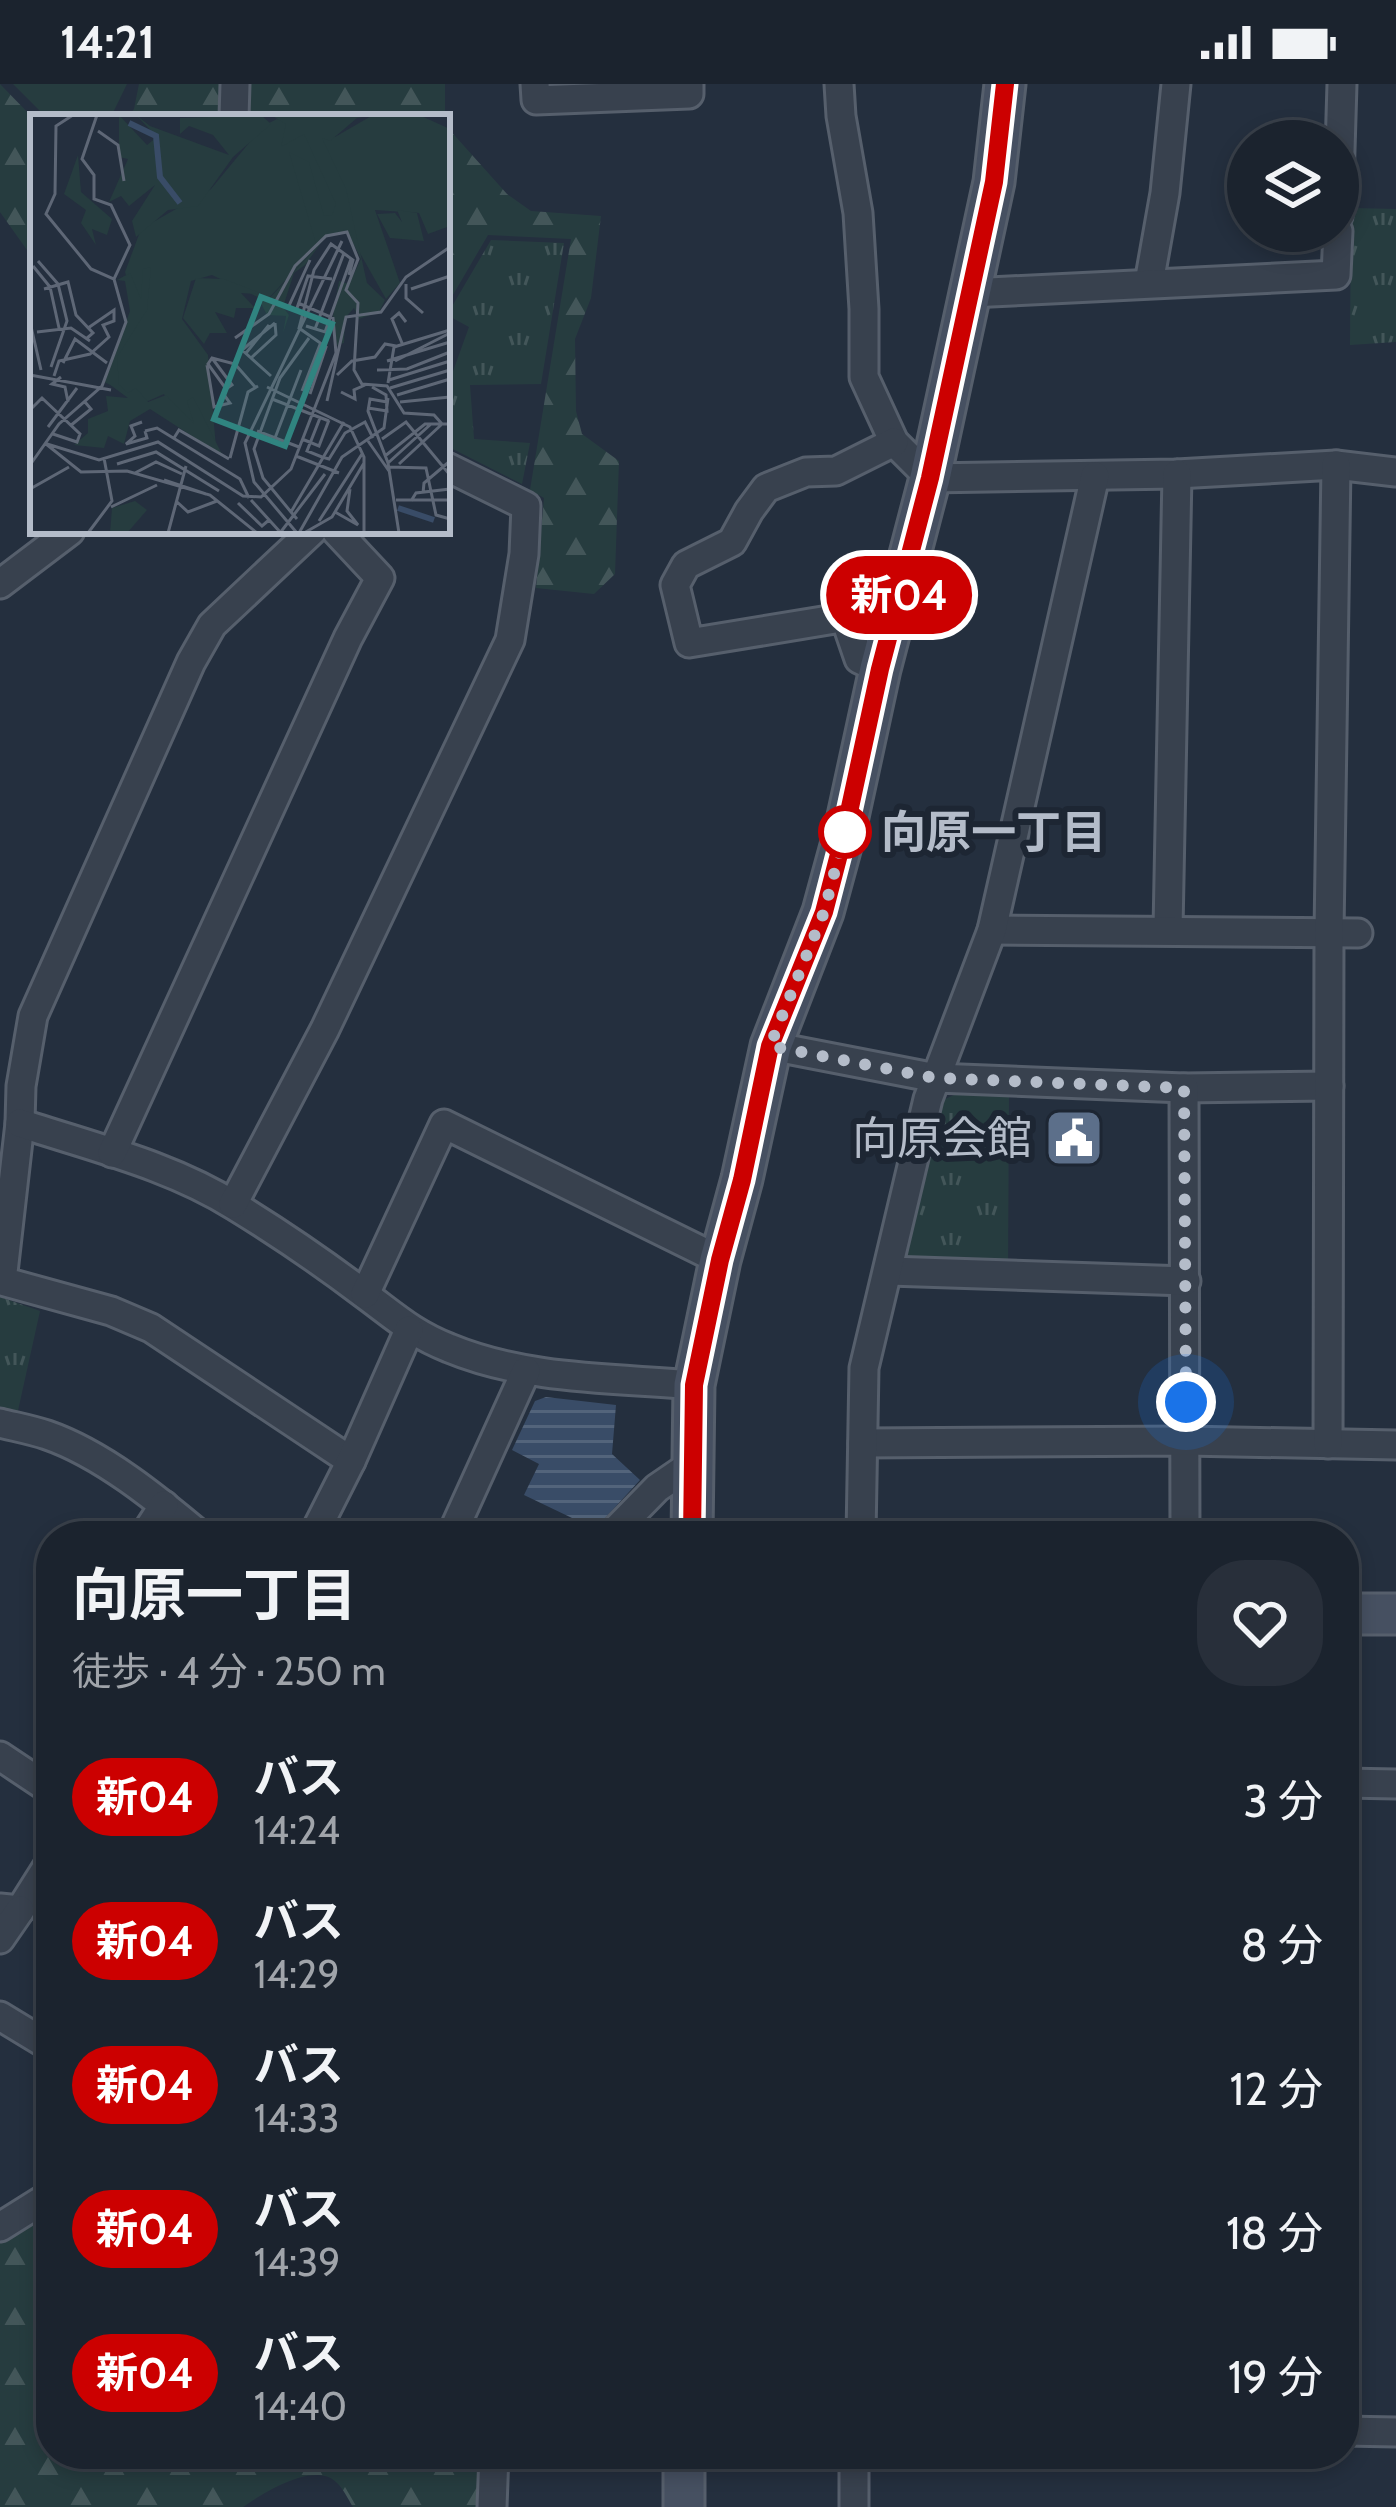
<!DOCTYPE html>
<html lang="ja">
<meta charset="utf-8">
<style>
body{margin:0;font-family:Cabin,"Noto Sans JP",sans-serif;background:#282f3a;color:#f1f3f6;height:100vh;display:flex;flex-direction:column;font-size:45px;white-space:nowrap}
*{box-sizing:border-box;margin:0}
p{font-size:39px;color:#a0a4aa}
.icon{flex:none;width:66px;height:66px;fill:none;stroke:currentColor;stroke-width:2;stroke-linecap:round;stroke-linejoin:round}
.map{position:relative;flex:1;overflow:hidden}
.sheet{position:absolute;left:36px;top:1437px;width:1323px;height:948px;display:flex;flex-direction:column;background:#1b232e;border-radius:48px;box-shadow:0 6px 18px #0003,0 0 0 3px #39404a}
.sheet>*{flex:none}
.badge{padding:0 24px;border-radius:39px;font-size:42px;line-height:78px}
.tools{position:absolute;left:1227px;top:36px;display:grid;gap:24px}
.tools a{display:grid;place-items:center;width:132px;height:132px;border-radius:50%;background:#1b232e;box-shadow:0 6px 18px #0003,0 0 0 3px #39404a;font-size:60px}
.you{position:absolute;width:60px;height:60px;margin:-30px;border:9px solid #fff;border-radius:50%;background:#1a73e8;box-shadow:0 0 0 18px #1a73e833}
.map>.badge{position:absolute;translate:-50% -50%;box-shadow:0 0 0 6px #fff}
.round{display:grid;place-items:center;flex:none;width:126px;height:126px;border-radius:48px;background:#282f3a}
.headline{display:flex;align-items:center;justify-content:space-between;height:204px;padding:0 36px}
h1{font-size:57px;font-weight:700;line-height:90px}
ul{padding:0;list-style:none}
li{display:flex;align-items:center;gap:36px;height:144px;padding:0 36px}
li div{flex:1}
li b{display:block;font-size:45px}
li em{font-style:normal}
li .badge{min-width:132px;font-weight:700;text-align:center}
.status{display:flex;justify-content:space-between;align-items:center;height:84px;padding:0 60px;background:#1b232e;direction:ltr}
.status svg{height:33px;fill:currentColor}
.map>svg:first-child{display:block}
.grass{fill:#263c3f}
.forest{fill:url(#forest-firs)}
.park{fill:url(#park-tufts)}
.water{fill:url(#water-rules)}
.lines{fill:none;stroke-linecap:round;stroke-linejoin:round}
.street-casing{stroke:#565f6c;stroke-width:33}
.secondary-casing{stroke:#565f6c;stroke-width:45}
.street{stroke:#38414e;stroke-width:27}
.secondary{stroke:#465061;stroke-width:39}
.line-casing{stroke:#fff;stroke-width:27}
.line{stroke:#c00;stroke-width:18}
.walk{stroke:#b4bcc9;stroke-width:12;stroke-dasharray:0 21.6}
.stop-dot{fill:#fff;stroke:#c00;stroke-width:6}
.labels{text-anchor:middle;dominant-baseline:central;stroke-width:12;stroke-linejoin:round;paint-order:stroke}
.stop-label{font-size:45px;font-weight:bold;fill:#b4bcc9;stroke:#1d2633;text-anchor:start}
.poi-label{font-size:45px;fill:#b4bcc9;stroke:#1d2633;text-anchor:end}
.inset-river{fill:none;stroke:#394c67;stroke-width:6}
.inset-road{fill:none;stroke:#5e6776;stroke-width:3}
.view{fill:#308480;fill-opacity:0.15;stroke:#308480;stroke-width:6}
.inset-edge{fill:none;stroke:#b4bcc9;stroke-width:6}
</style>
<div class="status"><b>14:21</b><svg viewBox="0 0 49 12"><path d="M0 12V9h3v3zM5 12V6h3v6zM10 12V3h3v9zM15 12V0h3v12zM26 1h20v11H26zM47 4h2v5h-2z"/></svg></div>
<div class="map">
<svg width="1396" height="2423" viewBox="0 0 1396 2423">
<defs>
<pattern id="forest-firs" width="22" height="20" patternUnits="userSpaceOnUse" patternTransform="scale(3)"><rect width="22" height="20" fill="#263c3f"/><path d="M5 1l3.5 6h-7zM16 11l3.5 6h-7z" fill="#435659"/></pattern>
<pattern id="park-tufts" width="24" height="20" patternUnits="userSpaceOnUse" patternTransform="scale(3)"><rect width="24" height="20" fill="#263c3f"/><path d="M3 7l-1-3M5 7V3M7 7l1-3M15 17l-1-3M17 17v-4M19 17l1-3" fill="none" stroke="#435659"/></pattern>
<pattern id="water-rules" width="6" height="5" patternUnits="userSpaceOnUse" patternTransform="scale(3)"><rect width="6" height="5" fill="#394c67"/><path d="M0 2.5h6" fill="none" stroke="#53647b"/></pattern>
</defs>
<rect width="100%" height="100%" fill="#242f3e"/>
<polygon class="grass" points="13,0 127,0 111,33 46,33"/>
<g class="forest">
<polygon points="0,0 33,34 33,170 27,166 0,128"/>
<polygon points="139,0 445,0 445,33 128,33 134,25"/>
<polygon points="447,43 507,110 531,127 601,132 591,214 575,255 576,327 582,350 619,377 615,490 594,510 536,504 544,414 530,406 571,155 488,151 447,221"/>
<path d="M51 2124V2370H479L477 2423H353C348 2415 343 2404 336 2398 314 2377 263 2409 243 2423H0V2157L19 2142Z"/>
</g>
<g class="park">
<polygon points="1351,124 1396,125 1396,258 1350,261"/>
<polygon points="491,156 564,159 541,300 470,301 474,355 530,359 522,400 447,362 447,304 469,243 447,231"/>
<polygon points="960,1008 1009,1009 1008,1181 916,1179 905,1168 937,1019"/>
<polygon points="0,1213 40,1227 17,1331 0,1329"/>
</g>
<polygon class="water" points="546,1313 616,1321 612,1370 640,1396 595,1445 524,1411 539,1380 512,1366 535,1317"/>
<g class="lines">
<g class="street-casing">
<g id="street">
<polyline points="535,0 536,16 689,10 689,0"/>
<polyline points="839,0 841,32 858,129 864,225 864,293 894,358 930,394 1177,390 1336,381 1396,388"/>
<polyline points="234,33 235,0"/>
<polyline points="1338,132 1342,0"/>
<polyline points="1149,199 1165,109 1176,0"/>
<polyline points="970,209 1336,191 1338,147"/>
<polyline points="312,447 212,541 191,578 33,932 21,1002 20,1039 2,1197 111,1227 151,1244 351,1377"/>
<polyline points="0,500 70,447"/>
<polyline points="880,585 859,575 846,537 841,534 689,559 675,501 686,481 732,458 749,427 766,404 806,388 836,387 894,358"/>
<polyline points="1168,845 1177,390"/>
<polyline points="992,846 1358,849"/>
<polyline points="771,962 936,994 1184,1004 1329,1002"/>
<polyline points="1184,1004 1185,1452"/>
<path d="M20 1039C92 1063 170 1081 235 1122 279 1149 323 1179 364 1210 394 1232 413 1250 449 1264 526 1296 612 1294 694 1301"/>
<polyline points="112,1069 348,554 380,494 336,447"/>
<polyline points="233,1120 325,945 510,556 524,470 526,422 447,383"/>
<polyline points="889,1187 1186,1197"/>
<polyline points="365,1210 444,1040 720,1176"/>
<path d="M0 1339C16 1343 32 1346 47 1351 102 1370 157 1415 201 1452"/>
<polyline points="863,1359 1186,1357 1396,1361"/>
<polyline points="1328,1360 1329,849 1336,381"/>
<polyline points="144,1452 164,1421"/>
<polyline points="313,1452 351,1377 409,1246"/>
<polyline points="451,1452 526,1287"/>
<polyline points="610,1452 657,1404 692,1380"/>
<polyline points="861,1452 864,1284 928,1015 992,846 1095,392"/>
<polyline points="0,1672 51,1706"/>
<polyline points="1344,1699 1396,1700"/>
<polyline points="0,1824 20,1826 51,1777"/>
<polyline points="0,1855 20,1826"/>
<polyline points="0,1932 51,1963"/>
<polyline points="0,2143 51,2111"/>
<polyline points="1344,2347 1396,2348"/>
<polyline points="854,2370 854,2423"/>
<polyline points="492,2423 494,2370"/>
</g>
</g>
<g class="secondary-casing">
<g id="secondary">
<polyline points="692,1452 694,1301 720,1176 742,1095 771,962 823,828 844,751 880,585 930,394 994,98 1005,0"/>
<polyline points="1344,1530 1396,1530"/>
<polyline points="684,2370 684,2423"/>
</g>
</g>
<use href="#street" class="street"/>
<use href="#secondary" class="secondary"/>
</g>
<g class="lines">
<g class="line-casing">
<polyline id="line" points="692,1452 694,1301 720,1176 742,1096 770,962 824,828 844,751 880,585 930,394 994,98 1005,0"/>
</g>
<use href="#line" class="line"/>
<polyline class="walk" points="845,748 824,828 770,962 935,994 1184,1004 1186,1318"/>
</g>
<defs>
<g id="civic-square" transform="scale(3)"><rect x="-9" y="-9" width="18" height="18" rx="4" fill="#5c6f8a" stroke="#1d2633"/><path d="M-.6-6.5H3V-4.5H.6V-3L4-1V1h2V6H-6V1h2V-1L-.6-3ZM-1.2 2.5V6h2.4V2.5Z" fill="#fff"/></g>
</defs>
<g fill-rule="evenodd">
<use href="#civic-square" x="1074" y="1054"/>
</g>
<circle class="stop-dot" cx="845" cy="748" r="24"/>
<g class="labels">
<g class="stop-label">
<text x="881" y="748">向原一丁目</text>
</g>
<g class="poi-label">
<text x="1032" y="1054">向原会館</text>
</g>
</g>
<g transform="translate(30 30)">
<rect width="420" height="420" fill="#242f3e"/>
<path d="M343 1H389L420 15V112L398 120 389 99 345 96 370 169 356 185 318 118 298 121 236 187 182 161 161 167 152 205 178 241 186 333 148 307 134 280 116 288 74 268 107 199 95 158 111 115 181 75 233 12 247 5 305 23Z" fill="#263c3f"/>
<path d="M89 1 117 31 127 23 106 1 120 12 199 41 183 21 159 12 150 20V4L231 1 241 10 203 43 168 92 138 96 106 123 102 107 125 71 99 92 91 82 79 88 98 45 89 43ZM241 1H345L327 4 300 27 292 24 316 75 337 169 355 186 349 198 329 205 324 194 315 204 314 229 307 231 303 202 309 167 319 170 331 145 316 115 296 122 275 151 264 159 253 193 259 201 253 219 256 202 237 201 226 180 211 179 225 194H206L204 204 185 198 197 219H180L174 230 153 204 166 164 194 165 230 179 236 188 287 133 259 38 279 48 294 102 302 101 306 90 274 20 251 33 256 10ZM48 41 51 78 82 105 77 121 62 115 66 131 51 109 56 96 34 80ZM367 96 387 99 394 127 360 124 347 100 365 99 372 108ZM121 153 117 196 87 243 89 271 98 279 106 274 118 288 136 281 164 310 157 287 163 283 193 342 120 295 100 307 94 330 78 322 74 334 44 331 58 319V305L78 297 76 282 98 284 75 267 100 197 95 167 87 166 100 159 111 185 113 155Z" fill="#263c3f"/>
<path d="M105 387 117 396 97 419H80L82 394Z" fill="#263c3f"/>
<path class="inset-river" d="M99 9 126 22 130 63 150 89M368 394 404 406"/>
<path class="inset-road" d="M67 1 52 45 64 61V85L81 91 100 131 84 165M68 17 88 31 94 67M280 146 258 194 266 197 278 162 302 165M8 147 28 170 37 207 21 253M3 152 20 173 29 214M0 161 1 197M376 170V184L393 199M14 175 38 168 46 201 63 219 56 225M381 175 420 162M0 208 11 256M276 212 295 218 321 145M285 215 314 139M7 218 41 214 60 227M205 224 239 200 265 152 296 122 317 118 328 145 316 176 328 189 324 256 333 272M372 229 362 205 369 199 376 208M212 236 245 209M212 236 241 262M216 239 239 211M182 244 202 271 196 275 178 250 182 244 205 250 226 274M221 244 246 221 245 209M357 247 420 228M365 247 420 219M33 249 45 225 77 249M177 251 184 293 200 289 192 278M347 256 377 255 420 238M0 261 81 276M307 261 322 247 345 243 355 230 366 232M24 262 29 247 60 240 79 223 73 211 84 207V196L58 214M31 263 22 270 35 273 38 288M359 266 420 247M358 269 364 233 420 216M332 270 357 272 374 299 404 301 413 311M237 273 320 313 334 343V419M360 274 420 256M272 277 291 228M311 278 325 285 324 276 335 271M280 280 296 233 269 214 284 156 301 130 323 146 319 161M367 281 420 265M242 285 299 307M297 287 316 203 351 198 376 163 420 133M357 288 340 285 338 297 358 349 369 419M370 288 420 283M338 294 357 297 356 281 342 273M0 296 12 284 50 320 47 328 23 320M290 304 277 337 292 343M112 308 101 312 105 322 96 330 117 324 115 317M40 312 61 295 55 288M18 313 47 274M115 317 127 314 210 365 219 384M227 317 269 333M144 324 149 316 199 345M245 324 271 256M272 325 289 332 299 306M352 325 376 308 420 361M338 327 359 357M16 330 51 358 97 357 180 381 227 419M17 330 69 346 128 328 213 382 231 383 261 355 306 239 303 204 268 189M266 342 309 359M355 342 395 310H420M292 343 299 345 315 319 335 308 343 324M200 344 218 278 228 272M358 349 401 310M87 350 126 338 189 377M369 350 411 311M0 351 29 310 72 272 96 208 84 165 61 155 16 100 25 80 26 12 43 1M359 353 396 354 406 401 420 405M105 359 126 348 152 360M134 366 176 380M0 375 39 353M393 379 394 369 420 347M221 386 251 419M366 386H420M146 387 158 398 187 387M381 387 386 379 420 375M208 389 232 412 239 406M81 393 127 371M261 398 233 364 224 335 250 264 279 224M305 398 328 411 317 397 320 375M267 405 261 398 314 308M289 407 332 340M58 419 82 387 74 344M138 419 156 352M250 419 295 360M267 419 224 368 215 329 312 127M269 419 312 343 354 314 358 284M274 419 302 403 334 349"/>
<path class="view" d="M231 183 302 210 255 332 184 305Z"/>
<rect width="420" height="420" class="inset-edge"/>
</g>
</svg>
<div class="tools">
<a><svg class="icon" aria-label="layers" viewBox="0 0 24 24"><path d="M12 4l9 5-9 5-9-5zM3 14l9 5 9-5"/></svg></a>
</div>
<div class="you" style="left:1186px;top:1318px"></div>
<b class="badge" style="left:899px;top:511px;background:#c00;color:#fff">新04</b>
<section class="sheet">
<div class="headline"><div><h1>向原一丁目</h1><p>徒歩 · 4 分 · 250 m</p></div><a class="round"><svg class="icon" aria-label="heart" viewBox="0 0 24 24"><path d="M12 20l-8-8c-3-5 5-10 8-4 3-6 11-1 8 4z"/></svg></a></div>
<ul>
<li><span class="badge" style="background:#c00;color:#fff">新04</span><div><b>バス</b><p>14:24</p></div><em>3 分</em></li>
<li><span class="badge" style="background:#c00;color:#fff">新04</span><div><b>バス</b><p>14:29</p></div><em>8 分</em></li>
<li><span class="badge" style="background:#c00;color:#fff">新04</span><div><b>バス</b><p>14:33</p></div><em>12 分</em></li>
<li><span class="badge" style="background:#c00;color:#fff">新04</span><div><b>バス</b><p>14:39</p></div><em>18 分</em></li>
<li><span class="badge" style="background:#c00;color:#fff">新04</span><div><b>バス</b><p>14:40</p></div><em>19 分</em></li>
</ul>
</section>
</div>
